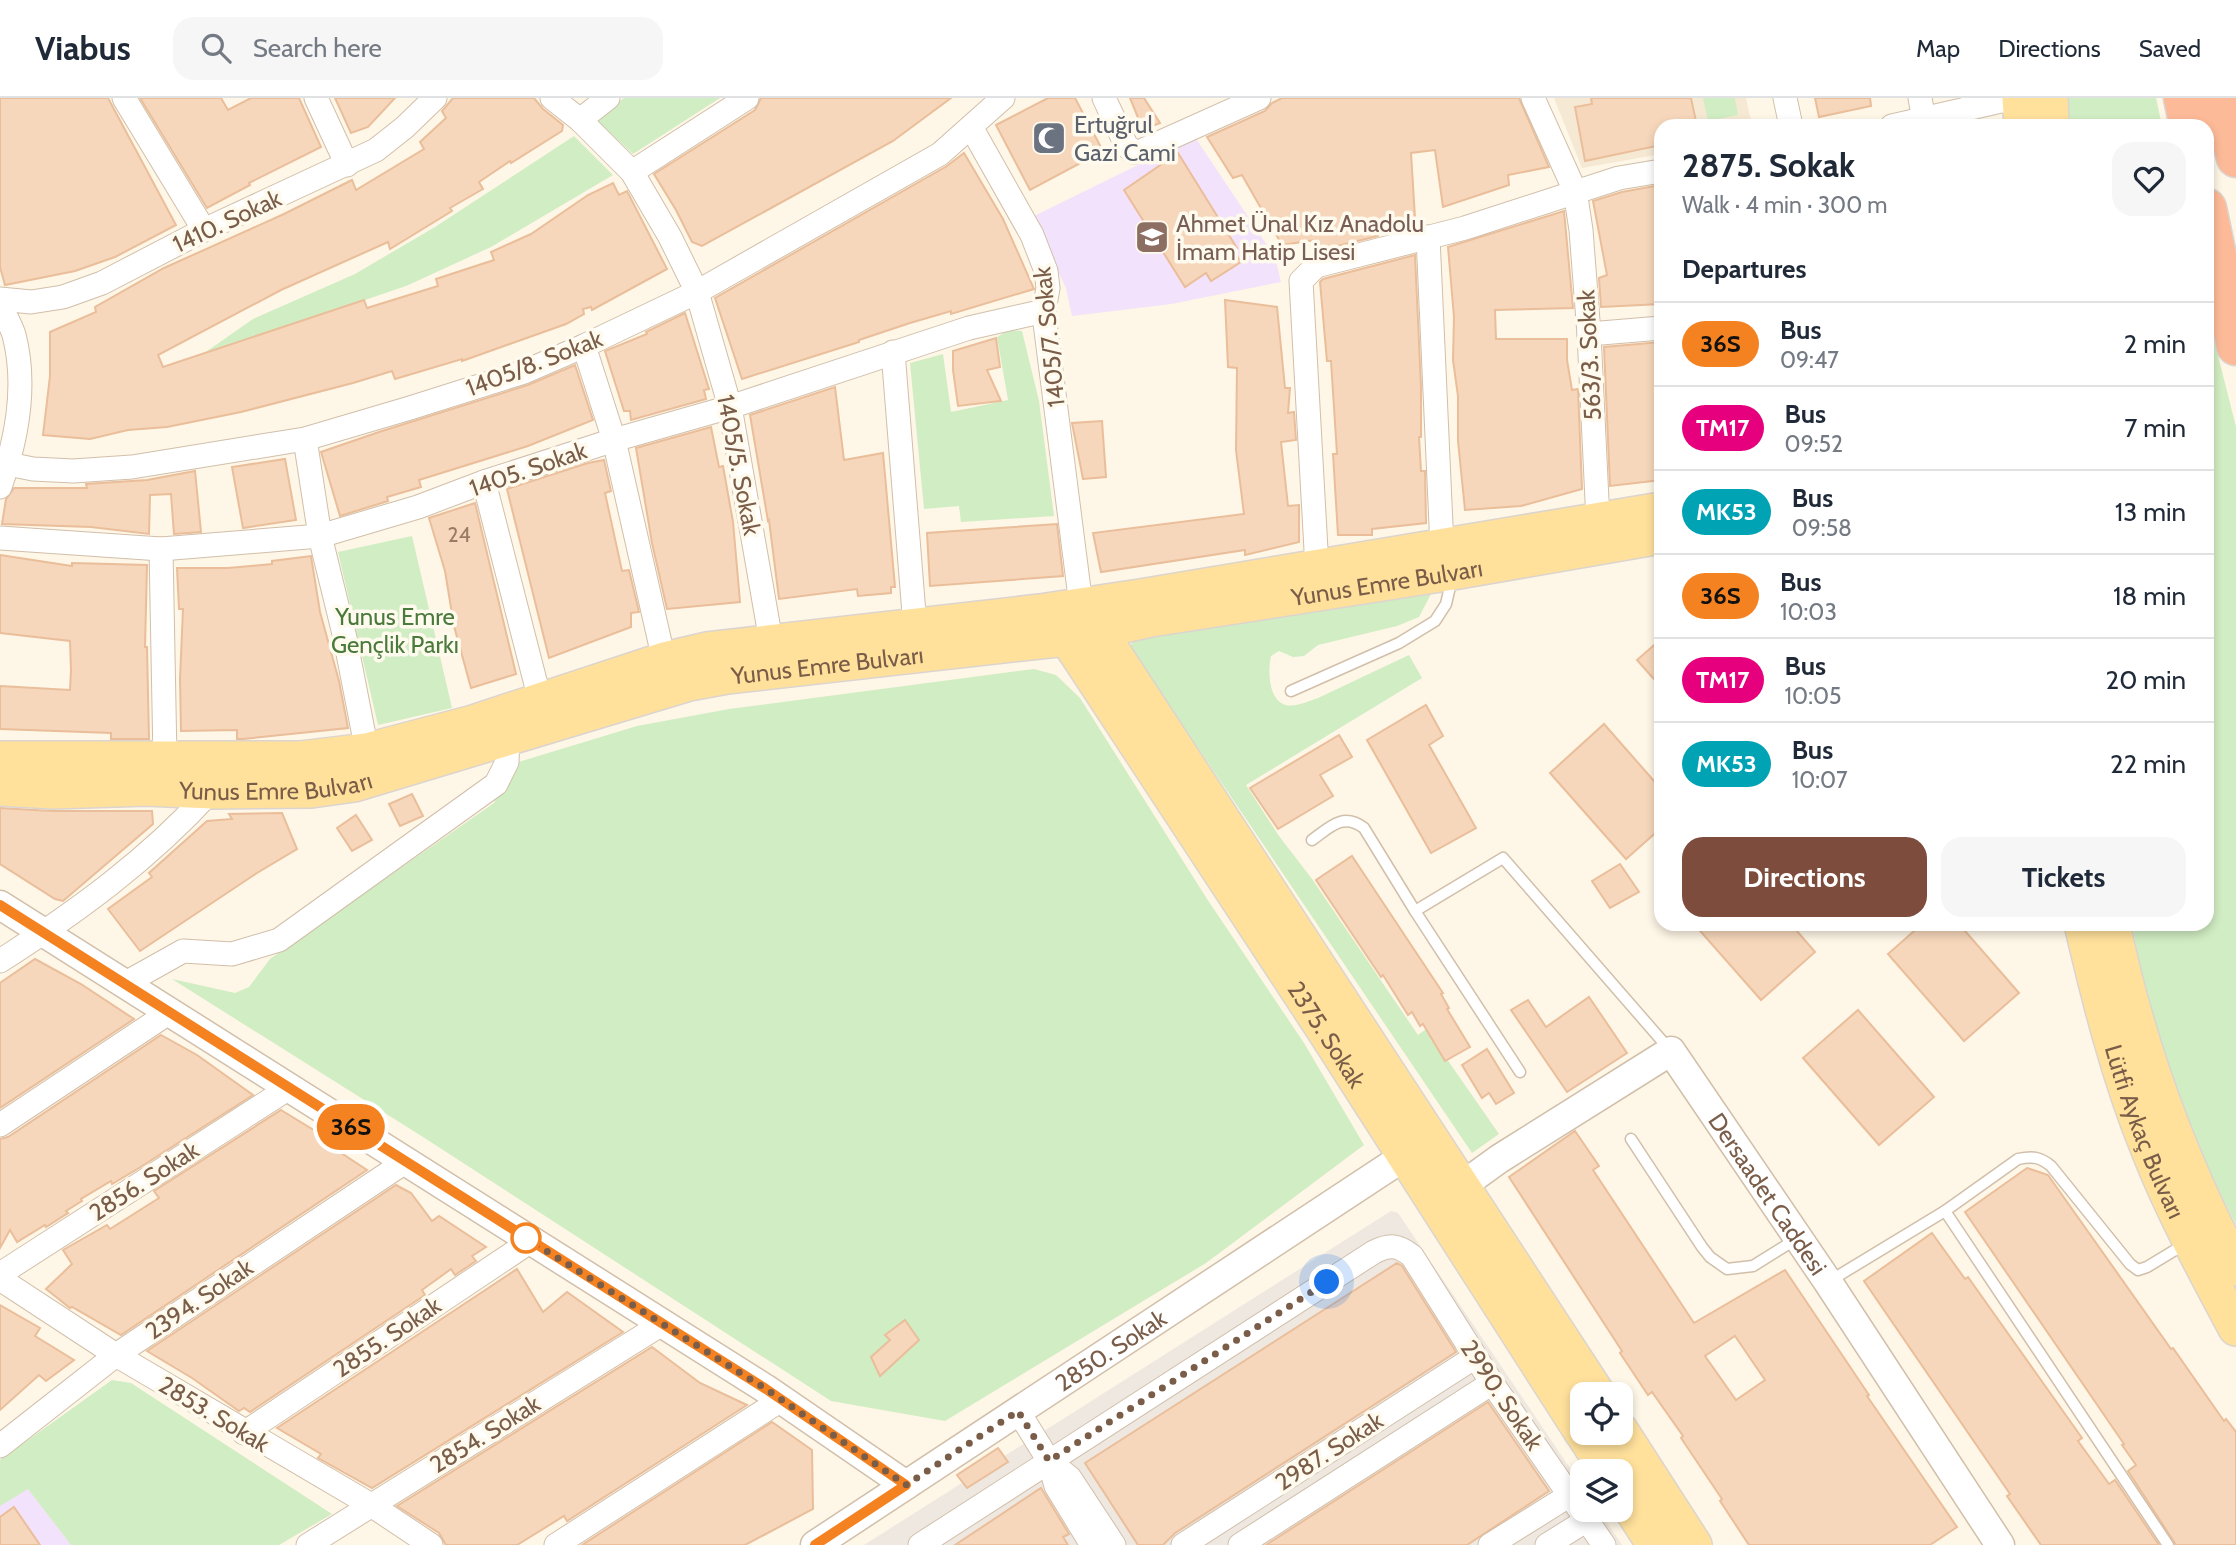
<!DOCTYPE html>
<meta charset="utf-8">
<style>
body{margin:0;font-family:Cabin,sans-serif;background:#f6f6f7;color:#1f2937;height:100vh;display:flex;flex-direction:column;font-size:26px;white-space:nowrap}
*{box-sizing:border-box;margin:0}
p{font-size:23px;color:#747a83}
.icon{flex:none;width:38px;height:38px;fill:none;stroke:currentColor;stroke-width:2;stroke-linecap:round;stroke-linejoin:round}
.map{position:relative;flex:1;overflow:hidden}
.panel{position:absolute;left:1654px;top:21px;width:560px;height:812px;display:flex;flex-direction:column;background:#fff;border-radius:21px;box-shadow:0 4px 10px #0003}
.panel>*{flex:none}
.badge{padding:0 14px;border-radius:23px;font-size:24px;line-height:46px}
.fabs{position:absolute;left:1570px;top:1284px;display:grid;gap:14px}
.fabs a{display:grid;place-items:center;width:63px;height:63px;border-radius:14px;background:#fff;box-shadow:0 4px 10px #0003;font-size:35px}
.you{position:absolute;width:35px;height:35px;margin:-18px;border:5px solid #fff;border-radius:50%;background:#1a73e8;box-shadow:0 0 0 10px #1a73e833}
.map>.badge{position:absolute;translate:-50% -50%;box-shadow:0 0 0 4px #fff}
h2{padding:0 28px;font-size:26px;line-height:63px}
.round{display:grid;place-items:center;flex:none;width:74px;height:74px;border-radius:21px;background:#f6f6f7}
.summary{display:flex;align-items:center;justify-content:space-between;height:119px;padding:0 28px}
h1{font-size:33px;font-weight:800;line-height:52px}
.button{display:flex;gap:14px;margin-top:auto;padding:14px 28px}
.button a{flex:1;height:80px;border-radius:21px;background:#7d4c3c;color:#fff;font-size:28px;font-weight:800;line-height:80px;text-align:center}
.button a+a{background:#f6f6f7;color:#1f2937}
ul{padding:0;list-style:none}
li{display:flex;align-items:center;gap:21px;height:84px;padding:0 28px;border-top:2px solid #e0e1e3}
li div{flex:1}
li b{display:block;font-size:26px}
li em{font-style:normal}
li .badge{min-width:77px;font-weight:700;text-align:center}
header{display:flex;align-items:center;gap:42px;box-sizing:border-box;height:98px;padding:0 35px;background:#fff;border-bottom:2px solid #e0e1e3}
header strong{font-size:33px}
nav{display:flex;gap:38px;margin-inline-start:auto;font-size:24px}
.search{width:490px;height:63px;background:#f6f6f7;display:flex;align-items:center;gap:18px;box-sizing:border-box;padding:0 24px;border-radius:21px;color:#747a83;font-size:26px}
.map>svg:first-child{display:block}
.residential{fill:#f6e9d4}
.industrial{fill:#eee8e0}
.education{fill:#f3e2fb}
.green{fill:#d1edc3}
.building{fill:#f6d7bb;stroke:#eabe9a;stroke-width:2;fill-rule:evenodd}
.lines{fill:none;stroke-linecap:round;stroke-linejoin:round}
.service-casing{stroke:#d1bfaa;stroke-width:13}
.minor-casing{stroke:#d1bfaa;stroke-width:25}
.tertiary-casing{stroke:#d1bfaa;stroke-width:31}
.primary-casing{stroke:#dcd5cf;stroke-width:38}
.motorway-casing{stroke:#dcd5cf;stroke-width:41}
.service{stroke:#fff;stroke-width:10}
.minor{stroke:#fff;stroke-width:23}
.tertiary{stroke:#fff;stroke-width:28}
.primary{stroke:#ffe19c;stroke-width:35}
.motorway{stroke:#fdba98;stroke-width:38}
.line-casing{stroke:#fff;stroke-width:16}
.line{stroke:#f58220;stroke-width:10}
.walk{stroke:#7a5d48;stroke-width:7;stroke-dasharray:0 12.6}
.stop-dot{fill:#fff;stroke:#f58220;stroke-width:3.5}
.labels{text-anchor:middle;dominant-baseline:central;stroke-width:7;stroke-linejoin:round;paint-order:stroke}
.number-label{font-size:21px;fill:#997c65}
.worship-label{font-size:24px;fill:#5b616d;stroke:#fffaee;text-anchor:start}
.street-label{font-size:24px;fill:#7a5d48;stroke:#fffaee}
.education-label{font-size:24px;fill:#785e54;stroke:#fffaee;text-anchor:start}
.park-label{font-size:24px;fill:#4a7a3c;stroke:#fffaee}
</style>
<header>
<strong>Viabus</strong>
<div class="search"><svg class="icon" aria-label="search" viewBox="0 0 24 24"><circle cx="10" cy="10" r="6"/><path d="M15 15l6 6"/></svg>Search here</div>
<nav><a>Map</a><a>Directions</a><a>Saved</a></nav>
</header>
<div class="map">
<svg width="2236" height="1447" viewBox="0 0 2236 1447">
<rect width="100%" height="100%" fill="#fef6e6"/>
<polygon class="residential" points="1554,0 1746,0 1752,28 1661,28 1661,56 1582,70"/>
<polygon class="industrial" points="1391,1113 1398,1115 1582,1388 1582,1412 1599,1412 1622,1447 864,1447"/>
<g class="education">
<polygon points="1195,39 1275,159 1281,184 1171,206 1072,218 1066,190 1032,119"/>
<polygon points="4,1359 71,1447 0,1447 0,1362"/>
</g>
<g class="green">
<polygon points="624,0 720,0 633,56 596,22"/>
<polygon points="1703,0 1735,0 1738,17 1708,23"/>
<polygon points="2067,0 2156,0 2162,28 2069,28"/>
<polygon points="574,38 613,77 491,149 406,188 200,258 253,221 355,176 435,129"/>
<path d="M2207 214 2236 329V1127C2188 1033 2149 931 2132 826H2207Z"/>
<polygon points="1009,232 1022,233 1039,303 1054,418 961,424 959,408 924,411 910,265 943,256 951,314 1008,302 997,239"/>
<polygon points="412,438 452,610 378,627 338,454"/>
<path d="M1434 490 1419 519 1397 528 1318 547 1304 558 1293 559 1279 553 1271 558C1268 571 1268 599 1283 606 1293 611 1308 603 1318 600L1409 557 1422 580 1246 687 1279 738 1312 781 1418 937 1426 931 1499 1036 1472 1055 1129 548 1140 537Z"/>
<polygon points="1034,571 1056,577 1080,600 1207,801 1304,945 1364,1047 1206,1165 945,1323 831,1303 423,1039 172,881 235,895 249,889 270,861 494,705 512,666 637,628 729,611"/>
<polygon points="112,1282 131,1285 332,1416 279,1447 71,1447 28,1391 0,1408 0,1362"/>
</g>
<g class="building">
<polygon points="0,0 108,0 176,127 115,159 75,173 5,187 0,169"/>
<polygon points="140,0 221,0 228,12 251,0 299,0 321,49 249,85 250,87 207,110"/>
<polygon points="335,0 395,0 368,29 351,35"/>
<polygon points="453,0 534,0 543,11 563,27 562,33 511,65 510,63 479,84 483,91 450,110 452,113 390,151 388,144 281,192 158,257 163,269 364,202 367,210 438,188 436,181 494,162 491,154 531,136 588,97 613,85 619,97 627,93 667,171 592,212 591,209 583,211 584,216 566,226 462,263 462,261 395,281 392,273 353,285 241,314 167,329 128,332 90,341 43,337 50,278 50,234 96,214 95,209 164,170 284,116 352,82 356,92 424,51 420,44 446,20 442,13"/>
<polygon points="761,0 951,0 893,43 702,148 692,144 676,112 654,76 755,12"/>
<polygon points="1048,0 1075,0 1103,53 1030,92 996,27"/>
<polygon points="1130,0 1144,0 1160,25 1143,32"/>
<polygon points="1282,0 1519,0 1549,69 1508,77 1509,87 1443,109 1435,52 1411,55 1415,120 1377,133 1378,138 1317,153 1316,142 1282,147 1242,77 1233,80 1207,39 1265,13 1272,5"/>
<polygon points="1591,0 1691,0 1697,28 1661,28 1661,47 1585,63 1575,9 1592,6"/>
<polygon points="1815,0 1870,0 1871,8 1819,19"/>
<polygon points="964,55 1003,121 1034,191 951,216 951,213 910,225 859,242 859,244 742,281 715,200 947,68"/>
<polygon points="1178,55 1237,150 1233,152 1241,164 1211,183 1206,175 1185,189 1124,92"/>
<polygon points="1655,88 1661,160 1661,206 1601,209 1599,180 1607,177 1593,103 1622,94"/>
<polygon points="1564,113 1573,210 1495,212 1496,241 1567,241 1567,262 1572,292 1578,291 1582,391 1521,408 1465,412 1458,343 1458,298 1453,262 1454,219 1448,149"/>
<polygon points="1415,157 1421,289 1421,339 1419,339 1421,373 1425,373 1426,425 1372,431 1372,437 1338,437 1333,356 1337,356 1331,263 1327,263 1320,184 1323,181"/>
<polygon points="1225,202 1277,209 1285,290 1290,290 1288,315 1294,314 1296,342 1281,344 1288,408 1299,407 1299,444 1245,457 1245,452 1101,474 1093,435 1244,416 1236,352 1237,270 1228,269"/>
<polygon points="685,215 709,291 704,292 706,301 631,322 630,313 624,313 605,253 647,236 646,234"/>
<polygon points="996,240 1000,269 987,272 1001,303 958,308 953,272 953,253"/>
<polygon points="1661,244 1661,382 1610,388 1604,249"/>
<polygon points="575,267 593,322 528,348 419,382 421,389 387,399 388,403 340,418 321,354 379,334 528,287"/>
<polygon points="835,289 844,362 883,355 895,489 891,489 891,495 858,498 857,491 779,501 769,422 768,423 750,317"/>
<polygon points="1102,323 1106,379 1083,381 1072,325"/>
<polygon points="711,329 719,369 723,368 733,424 740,504 667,511 652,445 636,350"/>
<polygon points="285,361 296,422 243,430 232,369"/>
<polygon points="604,362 611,393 605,395 622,473 629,472 639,514 631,515 631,529 549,560 507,391 588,365"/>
<polygon points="195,373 201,434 174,436 171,396 150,397 149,436 91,429 2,426 6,401 14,390 87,390 86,386 147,382"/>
<polygon points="475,405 516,576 471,590 454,528 445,473 429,420"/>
<polygon points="1057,426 1063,478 930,488 927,435"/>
<polygon points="0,457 72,468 72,465 147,467 145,549 147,549 149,641 111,641 111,635 0,631 0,588 70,592 71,572 70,543 0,535"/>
<polygon points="311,458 320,514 339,583 348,630 243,641 237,641 237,632 181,633 180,581 183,511 179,511 177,470 228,470 272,466 272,463"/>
<polygon points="1661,541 1661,589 1637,562"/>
<polygon points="1426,607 1443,638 1429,647 1476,730 1431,755 1367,642"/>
<polygon points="1604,626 1661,691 1661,730 1626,761 1550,675"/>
<polygon points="1339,637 1352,659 1320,677 1333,698 1278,731 1250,690"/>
<polygon points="412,696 423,718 400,728 389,706"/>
<polygon points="0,710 52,713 152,713 153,726 63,803 55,801 0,766"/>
<polygon points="282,715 297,751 257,775 140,853 108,811 152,779 149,775 207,723 232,721 229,716"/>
<polygon points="356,717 372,742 352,753 337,730"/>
<polygon points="1352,758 1443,895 1441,896 1449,910 1447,911 1470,949 1445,963 1423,926 1420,928 1412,914 1408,917 1383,877 1381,879 1316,782"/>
<polygon points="1620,766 1639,794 1610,810 1592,783"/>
<polygon points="1694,826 1791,826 1815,854 1761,902"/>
<polygon points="1922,826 1959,826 2019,895 1964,943 1888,856"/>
<polygon points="35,861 81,886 134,921 0,1010 0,885"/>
<polygon points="1589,899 1627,955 1567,994 1511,912 1528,902 1546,929"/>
<polygon points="1858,912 1934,999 1879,1047 1803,960"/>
<polygon points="161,937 197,957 253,997 139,1070 112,1086 111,1083 81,1101 82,1103 66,1113 68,1115 46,1129 45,1127 17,1144 10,1132 0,1150 0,1041 8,1039"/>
<polygon points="1487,951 1514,995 1496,1006 1489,995 1482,1000 1462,967"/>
<polygon points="281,1012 320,1036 317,1039 367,1072 121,1237 72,1209 70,1210 46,1191 72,1166 63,1152 107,1127 110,1131 159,1100 154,1093"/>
<path d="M1575 1033 1599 1068 1593 1072 1694 1225 1785 1172 1869 1297 1867 1298 1957 1429 1930 1447H1749L1720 1403 1722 1401 1681 1340 1683 1338 1652 1294 1648 1297 1620 1255 1622 1253 1509 1079ZM1735 1238 1765 1282 1736 1302 1705 1258Z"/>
<polygon points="2027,1070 2048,1077 2171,1251 2173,1250 2224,1323 2226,1321 2236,1334 2236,1447 2176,1447 2128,1373 2136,1367 2122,1347 2124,1346 1965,1114"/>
<polygon points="396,1087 411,1095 432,1123 439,1118 486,1149 472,1158 476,1163 455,1177 451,1171 422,1192 425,1197 250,1314 244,1310 239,1313 192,1280 147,1253"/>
<polygon points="1932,1135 1965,1181 1968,1179 2082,1340 2078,1343 2109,1386 2115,1382 2159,1447 2041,1447 2007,1398 2010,1396 1864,1183"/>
<polygon points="1397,1165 1402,1168 1456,1254 1175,1435 1163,1447 1138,1447 1085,1365"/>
<polygon points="517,1171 543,1214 567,1194 623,1234 372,1390 318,1360 321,1356 277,1330"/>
<polygon points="0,1207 40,1230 35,1238 74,1262 46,1283 39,1277 0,1312"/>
<polygon points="905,1222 919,1242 880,1278 871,1259 890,1242 885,1237"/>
<polygon points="652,1249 700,1285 747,1307 567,1423 564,1418 517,1447 446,1447 439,1435 397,1408"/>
<polygon points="1488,1304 1549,1393 1467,1447 1266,1447"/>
<polygon points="772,1324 812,1352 813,1411 745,1447 582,1447"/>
<polygon points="998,1350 1008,1364 967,1390 957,1377"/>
<polygon points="1041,1390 1069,1436 1063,1439 1068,1447 955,1447"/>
<polygon points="14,1409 40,1447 0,1447 0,1419"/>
</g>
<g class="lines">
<g class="service-casing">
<g id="service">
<polyline points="1291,593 1399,545 1435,523 1446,506 1452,480"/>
<path d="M1312 742C1330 729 1343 714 1364 730L1415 813 1520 974"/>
<polyline points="1415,813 1503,760 1670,952"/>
<polyline points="1631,1041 1702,1149 1710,1159 1727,1171 1753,1168 1798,1140"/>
<polyline points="1945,1113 2168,1447"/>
<path d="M1828 1184 1945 1113 2018 1061C2033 1058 2040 1059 2051 1068L2130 1166 2138 1172 2147 1169 2185 1146"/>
</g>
</g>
<g class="minor-casing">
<g id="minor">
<polyline points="124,0 204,132"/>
<polyline points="316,0 347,67"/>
<polyline points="552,0 580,22 632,74 670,139 697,194 730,309 771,543"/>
<polyline points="1104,0 1126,47 1133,54 1141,53 1259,0"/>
<polyline points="1533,0 1575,93 1581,132 1589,236 1598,423"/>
<polyline points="1785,0 1791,28"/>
<polyline points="1920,0 1925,28"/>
<polyline points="580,22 608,0"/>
<polyline points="1892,28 2014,0"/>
<polyline points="971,29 1032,137 1046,173 1048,190 1044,213 1045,225 1081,507"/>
<polyline points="632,74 747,0"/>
<polyline points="1428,139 1442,449"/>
<polyline points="0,201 31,204 63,199 102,185 204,132 376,52 405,29 435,0"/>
<path d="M0 207C5 217 11 227 14 237 27 287 17 341 0 389"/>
<polyline points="1589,236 1661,230"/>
<polyline points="584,248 614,342 664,562"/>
<polyline points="893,254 915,528"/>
<polyline points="305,341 320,438 345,540 367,653"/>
<polyline points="8,366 33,371 73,373 132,369 305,341 410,310 524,274 584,248 697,194 940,56 1003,0"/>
<polyline points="484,384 540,602"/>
<polyline points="0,440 161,451 320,438 418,409 484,384 614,342 730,309 969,230 1044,213"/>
<polyline points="161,451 165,661"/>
<polyline points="1317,470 1301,183 1316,168 1465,130 1619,80 1661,73"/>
<path d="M0 863C78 813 148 762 211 693"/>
<polyline points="124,886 183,853 232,856 279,842 496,686 507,664 508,641"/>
<polyline points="0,1027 170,914"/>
<polyline points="0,1176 289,990"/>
<polyline points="0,1181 116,1257 371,1407 431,1447"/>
<polyline points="1018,1313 1049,1363 1056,1388 1092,1447"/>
<polyline points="244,1335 531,1143"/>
<polyline points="0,1348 116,1257 405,1064"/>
<polyline points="1054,1367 1070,1380 1114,1447"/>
<polyline points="308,1447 662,1226"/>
<polyline points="556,1447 781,1302"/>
<path d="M920 1447 1374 1154C1390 1146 1398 1147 1412 1158L1492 1285 1604 1447"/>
<polyline points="1183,1447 1475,1259"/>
<polyline points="1240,1447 1492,1285"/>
<polyline points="1490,1447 1570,1397"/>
<polyline points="1547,1447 1587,1422"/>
</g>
</g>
<g class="tertiary-casing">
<g id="tertiary">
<polyline points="0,807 766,1291 906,1387"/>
<path id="s1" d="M1463 1087 1499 1061 1671 953 1828 1184 2000 1447"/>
<path id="s2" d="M815 1447 1405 1058"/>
</g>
</g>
<g class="primary-casing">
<g id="primary">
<polyline points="2020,0 2022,28"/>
<polyline points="2050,0 2051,28"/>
<polyline points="1088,516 1598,1297"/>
<path id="s3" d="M1061 521 1067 540 1327 936 1582 1334"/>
<polyline points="0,661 300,661 367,653 473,625 664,562 707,552 1040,514 1140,499 1661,412"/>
<path id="s4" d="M0 690 53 693 147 690 211 693 311 692 354 686 689 585 727 578 1067 540 1151 521 1453 474 1661 438"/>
<path id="s5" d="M2082 826C2100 902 2119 979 2149 1052 2173 1113 2205 1172 2236 1230"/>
<path d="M2112 826C2137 947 2179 1061 2236 1170"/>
<polyline points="1620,1332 1694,1447"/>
<polyline points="1583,1335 1608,1374"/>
<polyline points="1620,1393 1655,1447"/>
</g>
</g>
<g class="motorway-casing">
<g id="motorway">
<polyline points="2183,0 2189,28"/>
<polyline points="2220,0 2236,60"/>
<polyline points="2207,110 2236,248"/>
</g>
</g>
<use href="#service" class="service"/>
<use href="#minor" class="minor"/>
<use href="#tertiary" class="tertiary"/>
<use href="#primary" class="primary"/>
<use href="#motorway" class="motorway"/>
</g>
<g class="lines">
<g class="line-casing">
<polyline id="line" points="0,807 766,1291 906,1387 815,1447"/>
</g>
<use href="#line" class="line"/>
<polyline class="walk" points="526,1140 766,1291 906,1387 1018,1313 1049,1363 1327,1184"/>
</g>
<defs>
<g id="mosque-square" transform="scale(1.75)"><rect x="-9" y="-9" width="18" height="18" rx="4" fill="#6b7280" stroke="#fffaee"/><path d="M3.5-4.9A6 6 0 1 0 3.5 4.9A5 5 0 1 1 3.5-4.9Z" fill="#fff"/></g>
<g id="school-square" transform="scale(1.75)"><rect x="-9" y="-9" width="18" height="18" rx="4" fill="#8d6e63" stroke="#fffaee"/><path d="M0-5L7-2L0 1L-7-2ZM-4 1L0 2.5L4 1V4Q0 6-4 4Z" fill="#fff"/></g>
</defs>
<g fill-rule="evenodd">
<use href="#mosque-square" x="1049" y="40"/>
<use href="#school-square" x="1152" y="139"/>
</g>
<circle class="stop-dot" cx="526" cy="1140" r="14"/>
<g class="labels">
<g class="number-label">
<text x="459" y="436">24</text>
</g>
<g class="worship-label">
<text x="1074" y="26">Ertuğrul<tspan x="1074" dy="28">Gazi Cami</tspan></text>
</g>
<g class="street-label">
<text transform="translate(227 123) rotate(-25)">1410. Sokak</text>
<text transform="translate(1049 239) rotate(-96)">1405/7. Sokak</text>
<text transform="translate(1589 257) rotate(-93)">563/3. Sokak</text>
<text transform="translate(534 265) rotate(-21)">1405/8. Sokak</text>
<text transform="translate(739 367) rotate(79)">1405/5. Sokak</text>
<text transform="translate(528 371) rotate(-19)">1405. Sokak</text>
<text stroke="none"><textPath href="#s4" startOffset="1410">Yunus Emre Bulvarı</textPath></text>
<text stroke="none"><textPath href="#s4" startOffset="844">Yunus Emre Bulvarı</textPath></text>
<text stroke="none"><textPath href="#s4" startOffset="276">Yunus Emre Bulvarı</textPath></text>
<text stroke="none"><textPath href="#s3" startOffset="494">2375. Sokak</textPath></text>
<text stroke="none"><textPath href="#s5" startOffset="217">Lütfi Aykaç Bulvarı</textPath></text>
<text transform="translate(144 1083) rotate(-33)">2856. Sokak</text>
<text stroke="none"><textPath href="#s1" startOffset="420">Dersaadet Caddesi</textPath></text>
<text transform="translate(199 1201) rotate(-34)">2394. Sokak</text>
<text transform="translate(387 1239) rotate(-34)">2855. Sokak</text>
<text stroke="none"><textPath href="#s2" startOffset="354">2850. Sokak</textPath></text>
<text transform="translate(1502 1297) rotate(56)">2990. Sokak</text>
<text transform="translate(214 1316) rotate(31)">2853. Sokak</text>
<text transform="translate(485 1336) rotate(-32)">2854. Sokak</text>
<text transform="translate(1329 1353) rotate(-33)">2987. Sokak</text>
</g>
<g class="education-label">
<text x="1176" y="125">Ahmet Ünal Kız Anadolu<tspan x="1176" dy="28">İmam Hatip Lisesi</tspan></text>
</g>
<g class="park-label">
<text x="395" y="518">Yunus Emre<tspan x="395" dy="28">Gençlik Parkı</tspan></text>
</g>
</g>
</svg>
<div class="fabs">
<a><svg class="icon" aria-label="locate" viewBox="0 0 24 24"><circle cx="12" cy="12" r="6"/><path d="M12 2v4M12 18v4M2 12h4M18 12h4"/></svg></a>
<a><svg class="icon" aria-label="layers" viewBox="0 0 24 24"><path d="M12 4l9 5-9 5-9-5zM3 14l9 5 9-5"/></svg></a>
</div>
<div class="you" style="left:1327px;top:1184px"></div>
<b class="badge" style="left:351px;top:1029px;background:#f58220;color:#111">36S</b>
<section class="panel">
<div class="summary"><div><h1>2875. Sokak</h1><p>Walk · 4 min · 300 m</p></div><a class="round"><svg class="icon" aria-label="heart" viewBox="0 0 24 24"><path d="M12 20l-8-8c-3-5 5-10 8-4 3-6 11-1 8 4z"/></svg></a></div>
<h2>Departures</h2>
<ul>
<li><span class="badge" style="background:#f58220;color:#111">36S</span><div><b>Bus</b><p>09:47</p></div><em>2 min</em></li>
<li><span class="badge" style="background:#e6007e;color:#fff">TM17</span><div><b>Bus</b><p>09:52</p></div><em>7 min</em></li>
<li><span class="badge" style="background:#00a3b4;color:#fff">MK53</span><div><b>Bus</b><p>09:58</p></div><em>13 min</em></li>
<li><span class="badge" style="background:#f58220;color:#111">36S</span><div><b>Bus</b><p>10:03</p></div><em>18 min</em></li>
<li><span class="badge" style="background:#e6007e;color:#fff">TM17</span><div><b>Bus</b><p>10:05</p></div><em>20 min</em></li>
<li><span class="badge" style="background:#00a3b4;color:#fff">MK53</span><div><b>Bus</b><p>10:07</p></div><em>22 min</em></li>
</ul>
<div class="button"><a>Directions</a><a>Tickets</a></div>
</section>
</div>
